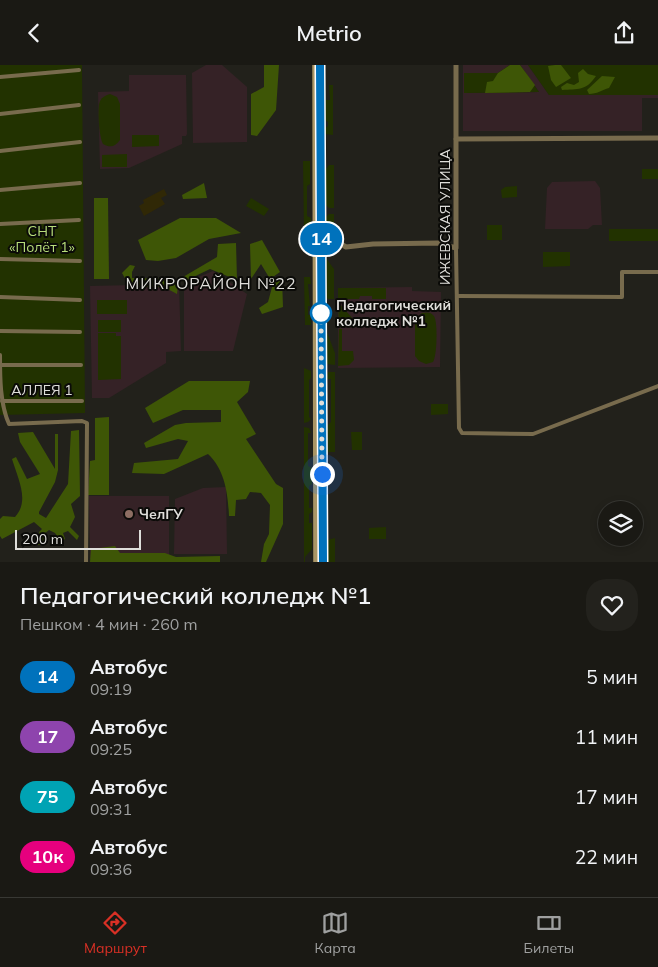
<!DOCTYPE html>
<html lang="ru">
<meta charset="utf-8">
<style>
body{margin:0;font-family:Mulish,sans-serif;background:#23221d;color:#f1f3f6;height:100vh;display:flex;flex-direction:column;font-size:19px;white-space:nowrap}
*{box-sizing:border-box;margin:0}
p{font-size:16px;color:#9fa0a0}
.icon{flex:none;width:28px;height:28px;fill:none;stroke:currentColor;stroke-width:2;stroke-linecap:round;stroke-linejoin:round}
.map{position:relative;height:497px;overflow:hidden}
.side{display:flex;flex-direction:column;background:#1a1914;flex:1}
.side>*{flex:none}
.badge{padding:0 10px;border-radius:16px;font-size:18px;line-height:32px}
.fabs{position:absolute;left:598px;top:436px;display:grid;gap:10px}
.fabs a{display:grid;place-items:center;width:45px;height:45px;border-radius:50%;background:#1a1914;box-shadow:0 2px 8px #0003,0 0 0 1px #383834;font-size:25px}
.scale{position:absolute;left:15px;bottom:12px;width:126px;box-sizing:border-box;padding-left:5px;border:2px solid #dfdeda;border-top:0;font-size:14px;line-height:18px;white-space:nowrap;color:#dfdeda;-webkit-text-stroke:4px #0b0b08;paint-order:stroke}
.you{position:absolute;width:25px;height:25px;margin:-12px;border:4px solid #fff;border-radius:50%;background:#1a73e8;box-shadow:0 0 0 8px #1a73e833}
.map>.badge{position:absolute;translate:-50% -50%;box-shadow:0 0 0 2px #fff}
.round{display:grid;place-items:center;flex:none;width:52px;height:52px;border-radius:20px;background:#23221d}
.headline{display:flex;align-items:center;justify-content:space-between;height:85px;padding:0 20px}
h1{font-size:24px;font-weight:600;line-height:38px}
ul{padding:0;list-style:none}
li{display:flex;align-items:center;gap:15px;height:60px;padding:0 20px}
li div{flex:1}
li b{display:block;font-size:19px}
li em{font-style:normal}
li .badge{min-width:55px;font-weight:700;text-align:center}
header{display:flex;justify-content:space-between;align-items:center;height:65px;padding:0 20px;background:#1a1914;font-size:22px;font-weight:600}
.dock{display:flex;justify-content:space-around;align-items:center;height:70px;border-top:1px solid #383834;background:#1a1914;font-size:14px;color:#9fa0a0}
.dock a{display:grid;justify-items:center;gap:2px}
.dock .on{color:#d93025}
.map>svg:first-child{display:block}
.education{fill:#352226}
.green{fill:#223200}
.forest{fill:#3e5606}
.sand{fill:#302806}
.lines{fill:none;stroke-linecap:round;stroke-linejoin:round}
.minor{stroke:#786b4d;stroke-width:4}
.tertiary{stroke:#786b4d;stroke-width:5}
.secondary{stroke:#a99565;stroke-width:5.5}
.line-casing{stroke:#fff;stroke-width:11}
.line{stroke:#0072bc;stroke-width:8}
.walk{stroke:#dfdeda;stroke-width:5;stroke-dasharray:0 9}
.stop-dot{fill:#fff;stroke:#0072bc;stroke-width:2.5}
.education-dot{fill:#8d6e63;stroke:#0b0b08;stroke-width:2}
.labels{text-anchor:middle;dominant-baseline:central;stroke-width:4;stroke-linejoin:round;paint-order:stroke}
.street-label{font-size:14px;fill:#dfdeda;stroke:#0b0b08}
.park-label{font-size:14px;fill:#b8de7b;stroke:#0b0b08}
.stop-label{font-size:14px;font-weight:bold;fill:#dfdeda;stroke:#0b0b08;text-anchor:start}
.poi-label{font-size:14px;font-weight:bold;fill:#dfdeda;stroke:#0b0b08;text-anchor:start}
.quarter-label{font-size:16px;letter-spacing:1px;fill:#dfdeda;stroke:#0b0b08}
</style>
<header><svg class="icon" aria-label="back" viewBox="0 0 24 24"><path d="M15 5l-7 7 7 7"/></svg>Metrio<svg class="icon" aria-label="share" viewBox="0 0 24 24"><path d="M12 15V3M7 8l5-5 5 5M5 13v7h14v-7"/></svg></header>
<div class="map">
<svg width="658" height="497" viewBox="0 0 658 497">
<rect width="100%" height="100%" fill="#22211b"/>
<g class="education">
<polygon points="206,0 222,0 247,22 247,77 193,78 192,8"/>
<polygon points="463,0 510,0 498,8 464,8 464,28 539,27 520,0 528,0 549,30 658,30 658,33 642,33 642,66 463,66"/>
<polygon points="129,10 186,10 187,69 186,71 182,71 182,79 129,103 100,104 98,27 129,26"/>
<polygon points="595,116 600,123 602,160 593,160 588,164 545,164 547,123 552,117"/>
<polygon points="213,206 247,229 233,286 184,286 184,218"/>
<polygon points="179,219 181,286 166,287 166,298 109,333 92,333 90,221"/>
<polygon points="412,222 412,226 441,227 440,302 338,303 338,223"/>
<polygon points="226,422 227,489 174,489 175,434 203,423"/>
<polygon points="89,431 169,431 169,494 90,494"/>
</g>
<g class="green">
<polygon points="0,0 82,0 85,348 0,350"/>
<polygon points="510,0 520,0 539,27 464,28 464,8 498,8"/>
<polygon points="528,0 658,0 658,30 549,30"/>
<polygon points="329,20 333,20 333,70 325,69 325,63 328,61 328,57 325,55 325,35 330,35"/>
<path d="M110 29 117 32 120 39V75C115 82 110 83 103 79 99 73 97 42 100 36 102 32 106 30 110 29Z"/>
<polygon points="132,70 159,70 159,81 132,82"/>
<polygon points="127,89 127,102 102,102 102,90"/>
<polygon points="303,96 310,96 310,119 307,121 307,151 311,153 311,164 304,167"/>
<polygon points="329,100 334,100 334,143 329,143 326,140 326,104"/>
<rect x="642" y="104" width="16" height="10"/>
<polygon points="517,121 517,132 502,133 501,125 505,122"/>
<polygon points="251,133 269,144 264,151 246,141"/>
<path d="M329 149H334V172C324 169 326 161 326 152Z"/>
<rect x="487" y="160" width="15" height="15"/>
<rect x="609" y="164" width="49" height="12"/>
<polygon points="543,187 570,187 570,201 543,202"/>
<polygon points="326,193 334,204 334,234 328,234 326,232"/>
<polygon points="304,212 310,212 311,219 308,219 310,241 308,241 308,250 310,250 311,260 305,260"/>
<polygon points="338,223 386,223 386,234 372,234 372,231 360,231 359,234 338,234"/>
<rect x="97" y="235" width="30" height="14"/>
<polygon points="338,237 354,255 353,260 342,260 342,263 339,262"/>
<path d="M422 248C427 247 431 247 434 251 438 257 437 291 433 297L426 299 419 296 415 291V256L416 253Z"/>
<rect x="98" y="255" width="23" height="12"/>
<polygon points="339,264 342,264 342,286 353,286 354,295 349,300 338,301"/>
<polygon points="326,265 335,288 335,300 327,299"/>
<polygon points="98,268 116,268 116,271 121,271 121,314 98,315"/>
<polygon points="304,303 311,306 311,313 309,315 309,352 311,354 308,357 304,358"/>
<polygon points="328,307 335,307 335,387 328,387 327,361 331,357 331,314 327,314"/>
<polygon points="431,339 448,339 448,349 431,350"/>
<polygon points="304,362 309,363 311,368 308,368 308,401 312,403 312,419 309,421 309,443 312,443 312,447 309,449 309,458 312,458 312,484 305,492 305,497 304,497"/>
<polygon points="351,367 362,367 362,385 352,385"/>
<polygon points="386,462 386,474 369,474 369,463"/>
<polygon points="335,473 335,497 328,497 327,475"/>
</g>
<g class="forest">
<polygon points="264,0 279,0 276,45 257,71 251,70 251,29 264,22"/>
<polygon points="510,0 520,0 535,20 530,27 485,28 487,17 493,16 498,8"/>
<polygon points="555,0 561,0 571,13 556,22 551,15 548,1"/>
<path d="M583 4 588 9 596 11C586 26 578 24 562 25L561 22 567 18 574 20 579 17 578 8Z"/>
<path d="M602 11 615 12 609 23C602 25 597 29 589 29L587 25Z"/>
<polygon points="204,118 207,133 183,134 182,130"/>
<polygon points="94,133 108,133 109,214 94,214"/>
<polygon points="180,153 216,153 241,168 209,174 176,193 158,196 146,195 138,175"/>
<polygon points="262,175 280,207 270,214 261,199 251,214 250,179"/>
<polygon points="236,178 237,215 210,204 183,217 183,212 217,192 218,179"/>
<polygon points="130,200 135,201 132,207 132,213 170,214 178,221 177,229 164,222 130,222 122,208"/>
<polygon points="282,213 283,242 262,249 259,243 268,237 274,215"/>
<path d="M189 316H250L248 327 237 337 256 369 246 374 276 419 283 423V459L266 497H261L264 479 269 469 270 440 261 428 250 427 246 434 236 435 235 451H229C228 429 225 405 208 389L164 409 132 408 134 398 178 394 188 376 178 374 146 383 144 378 175 360 186 358 221 357V345H183L153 358 145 343Z"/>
<polygon points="109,352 109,430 88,430 90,396 95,395 95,353"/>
<path d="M79 365 80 431 71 439 75 452 70 462 79 471 77 475 68 466 63 468 65 474 61 476 55 468 49 465 44 469 46 474 45 480H38L40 474 39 467 42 464 34 457 2 474 0 471V454L3 451 15 452C30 436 18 414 12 394L16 392 27 414 40 409 20 377 18 368 33 367 55 404V369H58V405L55 417 39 447V449L46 453 68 419 71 366Z"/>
<polygon points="115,481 120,488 165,488 176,492 220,491 220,497 90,497 91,484"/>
</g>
<polygon class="sand" points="164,124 167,130 161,133 165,139 144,151 139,141 144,138 143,135"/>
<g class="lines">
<g class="minor">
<polyline points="0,12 79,5"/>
<polyline points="0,49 79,40"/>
<polyline points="0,86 80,77"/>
<polyline points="0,125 80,118"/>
<polyline points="0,159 79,155"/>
<polyline points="456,183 459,363 462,368 533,369 658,321"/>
<polyline points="0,194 80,196"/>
<polyline points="457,231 622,232 622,207 658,207"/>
<polyline points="0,232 80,235"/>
<polyline points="0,266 80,267"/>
<path d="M0 290C0 312 0 339 9 359L82 356 87 358 86 497"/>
<polyline points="0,300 81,300"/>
<polyline points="2,336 82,336"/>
</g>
<g class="tertiary">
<polyline points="456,74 658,73"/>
<polyline points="318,172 336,176 346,182 373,179 438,178 456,183 456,0"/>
</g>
<g class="secondary">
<polyline points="315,0 316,497"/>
<polyline points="320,0 323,497"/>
</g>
</g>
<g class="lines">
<g class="line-casing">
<polyline id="line" points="320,0 323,497"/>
</g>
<use href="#line" class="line"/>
<polyline class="walk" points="321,248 322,409"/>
</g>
<circle class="stop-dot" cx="321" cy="248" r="10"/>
<circle class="education-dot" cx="129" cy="449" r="5"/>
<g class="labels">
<g class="street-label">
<text transform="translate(445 152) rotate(-90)">ИЖЕВСКАЯ УЛИЦА</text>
<text x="42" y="325">АЛЛЕЯ 1</text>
</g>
<g class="park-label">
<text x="42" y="166">СНТ<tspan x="42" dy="16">«Полёт 1»</tspan></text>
</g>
<g class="stop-label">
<text x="336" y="240">Педагогический<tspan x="336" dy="16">колледж №1</tspan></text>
</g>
<g class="poi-label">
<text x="139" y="449">ЧелГУ</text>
</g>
<g class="quarter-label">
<text x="211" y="218">МИКРОРАЙОН №22</text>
</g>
</g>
</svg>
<div class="fabs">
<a><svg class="icon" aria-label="layers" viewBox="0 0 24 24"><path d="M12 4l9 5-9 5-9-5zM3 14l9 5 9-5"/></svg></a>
</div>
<div class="scale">200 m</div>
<div class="you" style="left:322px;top:409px"></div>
<b class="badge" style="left:321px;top:174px;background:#0072bc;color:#fff">14</b>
</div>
<section class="side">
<div class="headline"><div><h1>Педагогический колледж №1</h1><p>Пешком · 4 мин · 260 m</p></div><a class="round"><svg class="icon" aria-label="heart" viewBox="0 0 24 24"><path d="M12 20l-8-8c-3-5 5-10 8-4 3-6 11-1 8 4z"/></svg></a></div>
<ul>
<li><span class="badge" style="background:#0072bc;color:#fff">14</span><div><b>Автобус</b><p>09:19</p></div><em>5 мин</em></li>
<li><span class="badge" style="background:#8e44ad;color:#fff">17</span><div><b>Автобус</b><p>09:25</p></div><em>11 мин</em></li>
<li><span class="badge" style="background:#00a3b4;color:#fff">75</span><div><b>Автобус</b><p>09:31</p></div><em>17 мин</em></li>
<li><span class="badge" style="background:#e6007e;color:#fff">10к</span><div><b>Автобус</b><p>09:36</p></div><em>22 мин</em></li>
</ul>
</section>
<nav class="dock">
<a class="on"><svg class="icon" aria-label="directions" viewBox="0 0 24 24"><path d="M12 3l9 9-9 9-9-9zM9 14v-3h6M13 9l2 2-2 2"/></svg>Маршрут</a>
<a><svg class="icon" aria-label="map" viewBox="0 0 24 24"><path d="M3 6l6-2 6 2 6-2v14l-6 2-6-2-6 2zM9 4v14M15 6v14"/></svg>Карта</a>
<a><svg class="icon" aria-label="tickets" viewBox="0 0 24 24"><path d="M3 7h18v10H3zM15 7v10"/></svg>Билеты</a>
</nav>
